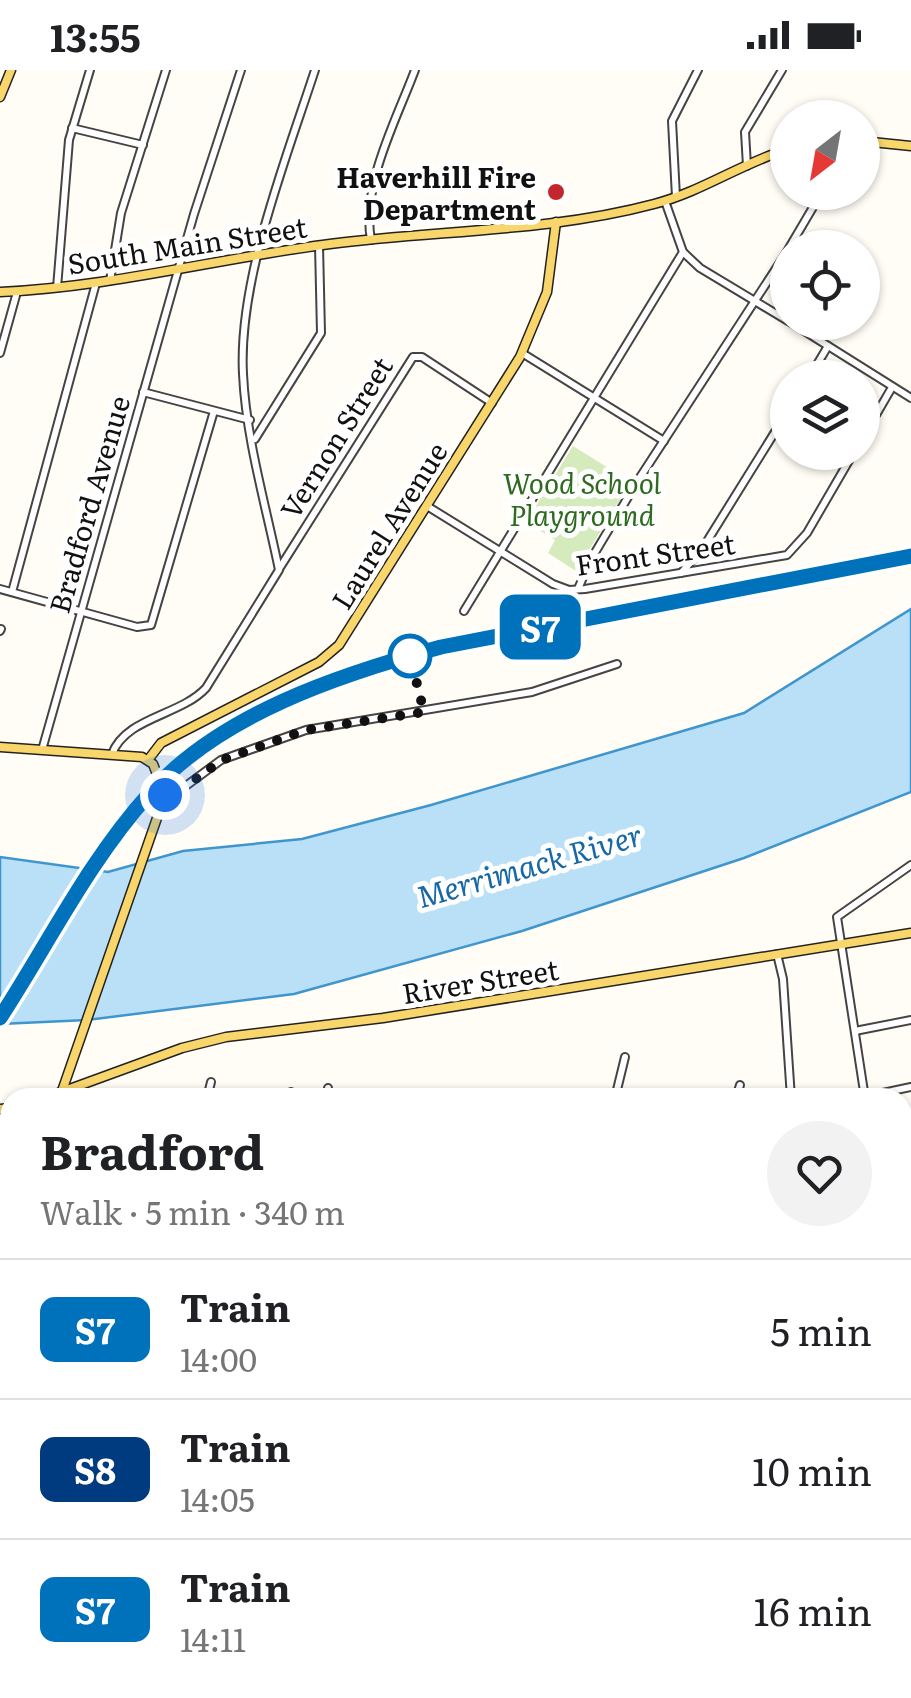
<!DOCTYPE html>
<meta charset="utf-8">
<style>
body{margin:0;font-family:Literata,serif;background:#f2f2f2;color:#202124;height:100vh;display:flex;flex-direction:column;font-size:38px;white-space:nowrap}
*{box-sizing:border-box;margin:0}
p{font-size:32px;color:#757577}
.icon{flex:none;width:55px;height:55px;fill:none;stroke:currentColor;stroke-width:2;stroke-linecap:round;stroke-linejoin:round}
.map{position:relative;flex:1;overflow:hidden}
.panel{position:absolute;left:0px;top:1018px;width:912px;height:612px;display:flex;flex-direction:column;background:#fff;border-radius:30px 30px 0 0;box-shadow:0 2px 8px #0004}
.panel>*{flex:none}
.badge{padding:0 20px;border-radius:15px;font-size:35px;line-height:65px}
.needle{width:65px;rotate:211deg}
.buttons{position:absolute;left:770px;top:30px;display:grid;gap:20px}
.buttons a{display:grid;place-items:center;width:110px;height:110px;border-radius:50%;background:#fff;box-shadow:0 2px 8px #0004;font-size:50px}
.you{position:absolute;width:50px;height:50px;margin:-25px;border:8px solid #fff;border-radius:50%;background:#1a73e8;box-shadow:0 0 0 15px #1a73e833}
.map>.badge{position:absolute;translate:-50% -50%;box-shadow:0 0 0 5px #fff}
.round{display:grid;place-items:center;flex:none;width:105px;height:105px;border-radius:52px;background:#f2f2f2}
.overview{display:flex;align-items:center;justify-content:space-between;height:170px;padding:0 40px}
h1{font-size:48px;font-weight:700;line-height:75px}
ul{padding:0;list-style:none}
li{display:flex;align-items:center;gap:30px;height:140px;padding:0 40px;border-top:2px solid #e0e0e0}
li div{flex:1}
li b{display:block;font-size:38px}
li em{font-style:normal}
li .badge{min-width:110px;font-weight:700;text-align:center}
.status{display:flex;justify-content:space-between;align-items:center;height:70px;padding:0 50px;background:#fff;direction:ltr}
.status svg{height:28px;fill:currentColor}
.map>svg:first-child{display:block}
.green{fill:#d5ebbd}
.water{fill:#b9e0f7;stroke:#3f96cf;stroke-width:2.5}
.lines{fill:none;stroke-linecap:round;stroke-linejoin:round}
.minor-casing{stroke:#444;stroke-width:10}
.major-casing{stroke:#222;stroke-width:11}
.minor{stroke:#fff;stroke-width:6}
.major{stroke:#f9d66b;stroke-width:8}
.rail{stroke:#c4262e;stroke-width:2.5}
.line-casing{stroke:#fff;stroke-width:22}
.line{stroke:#0072bc;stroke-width:15}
.walk{stroke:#111;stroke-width:10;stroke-dasharray:0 18}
.poi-dot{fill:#c4262e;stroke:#fff;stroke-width:4}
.stop-dot{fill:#fff;stroke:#0072bc;stroke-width:5}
.labels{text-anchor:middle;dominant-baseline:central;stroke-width:10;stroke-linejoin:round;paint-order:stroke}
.poi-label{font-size:28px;font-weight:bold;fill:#111;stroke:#fff;text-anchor:end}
.street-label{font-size:28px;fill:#111;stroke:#fff}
.park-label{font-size:28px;font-style:italic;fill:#2f6b1f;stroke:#fff}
.water-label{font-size:30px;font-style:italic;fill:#1768a6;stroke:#fff}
</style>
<div class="status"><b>13:55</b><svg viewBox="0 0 49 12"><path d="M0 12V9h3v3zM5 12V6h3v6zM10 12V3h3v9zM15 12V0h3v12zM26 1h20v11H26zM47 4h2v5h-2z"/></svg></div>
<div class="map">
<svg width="911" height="1628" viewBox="0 0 911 1628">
<rect width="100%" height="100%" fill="#fffdf5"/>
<g class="green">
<polygon points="573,376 631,412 576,501 548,483 555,470 526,452"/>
<rect x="180" y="1620" width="229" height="8"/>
</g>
<polygon class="water" points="911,539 911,722 744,788 522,861 294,924 87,950 0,954 0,787 108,802 183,781 302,769 431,735 744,643"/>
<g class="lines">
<g class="minor-casing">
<g id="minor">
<polyline points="72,58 143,75"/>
<polyline points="747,96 745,62 782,0"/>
<polyline points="676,127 672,51 698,0"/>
<path d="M371 170C361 115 396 51 415 0"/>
<polyline points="789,178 822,122"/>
<polyline points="683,182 700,198 788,251"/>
<polyline points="110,211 121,143 166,0"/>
<polyline points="57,218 69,70 90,0"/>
<polyline points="790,252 911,328"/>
<polyline points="0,283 17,222"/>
<polyline points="522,283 664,371"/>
<polyline points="809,308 828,276"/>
<polyline points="143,322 250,350"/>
<polyline points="255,369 321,263 319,175"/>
<polyline points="862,369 891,319"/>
<polyline points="427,436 553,514 569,520 585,519 787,485 807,463 854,382"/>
<polyline points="279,499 413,287 422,287 492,333"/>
<polyline points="681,503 701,481 788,341"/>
<polyline points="0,519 137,557 151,555 214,341"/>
<polyline points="578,519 590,491 637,412 788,180"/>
<polyline points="12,522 96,213"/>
<polyline points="464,541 683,182 665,131"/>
<polyline points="0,561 1,559"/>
<polyline points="42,680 194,144 241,0"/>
<path d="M112 684C126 647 180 646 206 618L279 500C266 436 246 369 243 304 238 210 286 89 315 0"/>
<polyline points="165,725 179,721 221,690 306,660 532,622 617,594"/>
<polyline points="777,884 783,909 791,1028"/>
<polyline points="855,961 911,950"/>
<polyline points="207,1028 211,1012"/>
<polyline points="289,1028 291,1022"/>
<polyline points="327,1028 328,1018"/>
<polyline points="540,1028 541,1023"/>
<polyline points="615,1028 625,987"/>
<polyline points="736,1028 740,1015"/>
<polyline points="859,1028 911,1017"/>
<polyline points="865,1028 837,847 911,795"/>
<polyline points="902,1089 911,1089"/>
<polyline points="0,1128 10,1148"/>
<polyline points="902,1129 911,1130"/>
<polyline points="6,1218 10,1245"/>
<polyline points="902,1326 911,1326"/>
<polyline points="0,1367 10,1366"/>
<polyline points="902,1397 911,1396"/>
<polyline points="0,1465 10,1459"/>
<polyline points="902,1468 911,1468"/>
<polyline points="902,1539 911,1538"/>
<polyline points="0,1547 10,1543"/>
<polyline points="417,1620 417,1628"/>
<polyline points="485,1620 486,1628"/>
<polyline points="568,1620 570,1628"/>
<polyline points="666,1620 667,1628"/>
<polyline points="772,1620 772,1628"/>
<polyline points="30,1628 30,1620"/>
<polyline points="98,1628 99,1620"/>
<polyline points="174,1628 174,1620"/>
</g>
</g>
<g class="major-casing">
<g id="major">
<polyline points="0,27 11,0"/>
<polyline points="862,71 911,76"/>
<path d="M0 222C111 217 220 188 330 174 438 160 549 162 654 134 701 122 742 93 788 79"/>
<polyline points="0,677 142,687 153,694 165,725 62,1021"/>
<polyline points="148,690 161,673 319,592 339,575 520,287 547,222 556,152"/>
<polyline points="45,1028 182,978 226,967 383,948 911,863"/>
<polyline points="0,1039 10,1038"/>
</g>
</g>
<use href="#minor" class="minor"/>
<use href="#major" class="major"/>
<path class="rail" d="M0 948C44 879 97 779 151 721 224 643 341 604 441 577L911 486"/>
</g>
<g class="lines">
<g class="line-casing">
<path id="line" d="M0 948C48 874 90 789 149 724 220 644 341 604 441 577L911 486"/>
</g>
<use href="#line" class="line"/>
<polyline class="walk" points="165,725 179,721 222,690 306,660 424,642 410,586"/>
</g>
<circle class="poi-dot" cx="556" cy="122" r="10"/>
<circle class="stop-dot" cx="410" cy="586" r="20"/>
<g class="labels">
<g class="poi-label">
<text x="536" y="106">Haverhill Fire<tspan x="536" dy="32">Department</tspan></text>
</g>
<g class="street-label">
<text transform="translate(187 174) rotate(-9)">South Main Street</text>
<text transform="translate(335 367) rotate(-58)">Vernon Street</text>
<text transform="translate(88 434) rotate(-74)">Bradford Avenue</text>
<text transform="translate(388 455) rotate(-58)">Laurel Avenue</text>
<text transform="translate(655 483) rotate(-8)">Front Street</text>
<text transform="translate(480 910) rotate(-9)">River Street</text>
</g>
<g class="park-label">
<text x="582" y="412">Wood School<tspan x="582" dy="32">Playground</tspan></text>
</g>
<g class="water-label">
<text transform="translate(529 794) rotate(-16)">Merrimack River</text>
</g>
</g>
</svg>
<div class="buttons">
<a><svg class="needle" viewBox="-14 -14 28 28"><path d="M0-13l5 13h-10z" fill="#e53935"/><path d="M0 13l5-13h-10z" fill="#757577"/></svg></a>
<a><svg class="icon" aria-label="locate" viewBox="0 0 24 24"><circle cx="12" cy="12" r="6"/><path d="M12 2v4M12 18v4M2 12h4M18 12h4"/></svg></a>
<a><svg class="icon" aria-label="layers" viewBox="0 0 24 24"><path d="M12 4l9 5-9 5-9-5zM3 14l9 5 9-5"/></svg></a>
</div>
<div class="you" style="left:165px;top:725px"></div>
<b class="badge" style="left:540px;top:557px;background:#0072bc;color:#fff">S7</b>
<section class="panel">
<div class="overview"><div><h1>Bradford</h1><p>Walk · 5 min · 340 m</p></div><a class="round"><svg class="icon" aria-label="heart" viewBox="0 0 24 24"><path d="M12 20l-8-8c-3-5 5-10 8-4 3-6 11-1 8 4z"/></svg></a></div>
<ul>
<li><span class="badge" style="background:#0072bc;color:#fff">S7</span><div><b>Train</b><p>14:00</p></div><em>5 min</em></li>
<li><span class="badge" style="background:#003b80;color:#fff">S8</span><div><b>Train</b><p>14:05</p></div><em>10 min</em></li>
<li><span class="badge" style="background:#0072bc;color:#fff">S7</span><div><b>Train</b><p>14:11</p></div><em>16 min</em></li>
</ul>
</section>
</div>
